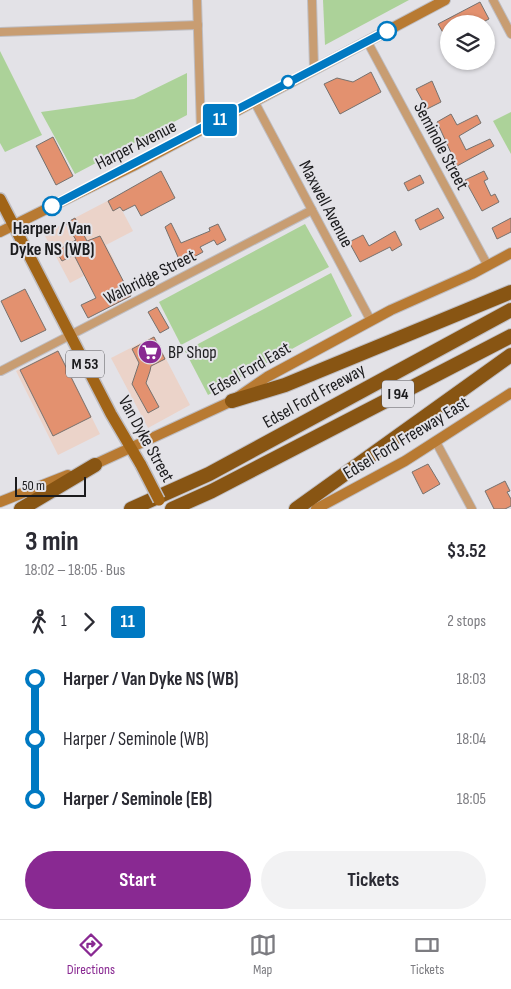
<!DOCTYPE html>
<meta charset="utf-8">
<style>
body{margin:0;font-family:"Sofia Sans Condensed",sans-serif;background:#f2f2f3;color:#2b2b33;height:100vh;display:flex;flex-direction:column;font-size:19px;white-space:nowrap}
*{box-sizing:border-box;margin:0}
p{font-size:16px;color:#7c7c81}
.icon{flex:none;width:28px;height:28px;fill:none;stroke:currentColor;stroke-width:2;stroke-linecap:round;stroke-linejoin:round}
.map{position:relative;height:509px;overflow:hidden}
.details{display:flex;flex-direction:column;background:#fff;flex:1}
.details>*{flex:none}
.badge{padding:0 10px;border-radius:4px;font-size:18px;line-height:32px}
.buttons{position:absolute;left:440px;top:15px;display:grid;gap:10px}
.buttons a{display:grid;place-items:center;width:55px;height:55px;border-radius:50%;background:#fff;box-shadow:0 1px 4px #0004;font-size:25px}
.scale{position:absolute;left:15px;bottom:12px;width:71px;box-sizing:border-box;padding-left:5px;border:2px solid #1b1b1d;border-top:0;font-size:14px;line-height:18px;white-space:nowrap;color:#1b1b1d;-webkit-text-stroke:4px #e3e2e7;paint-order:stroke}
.map>.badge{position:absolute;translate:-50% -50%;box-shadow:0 0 0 2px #fff}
.legs{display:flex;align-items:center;gap:8px;height:55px;padding:0 25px;font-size:16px}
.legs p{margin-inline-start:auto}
.overview{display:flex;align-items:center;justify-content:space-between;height:85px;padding:0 25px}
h1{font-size:28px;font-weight:700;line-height:38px}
.primary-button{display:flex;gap:10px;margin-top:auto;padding:10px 25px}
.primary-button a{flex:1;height:58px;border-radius:30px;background:#892992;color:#fff;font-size:20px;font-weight:700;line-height:58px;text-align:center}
.primary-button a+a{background:#f2f2f3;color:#2b2b33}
ul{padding:0 25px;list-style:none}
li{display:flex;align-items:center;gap:18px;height:60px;font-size:19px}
li i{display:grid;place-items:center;width:8px;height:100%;margin:0 6px;background:currentColor}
li i::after{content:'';width:12px;height:12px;margin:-6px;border:4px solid;border-radius:50%;background:#fff}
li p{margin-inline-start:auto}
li:first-child i{background:linear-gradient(#0000 50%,currentColor 0)}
li:last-child i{background:linear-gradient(currentColor 50%,#0000 0)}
.tab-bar{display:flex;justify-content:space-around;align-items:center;height:70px;border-top:1px solid #e1e1e2;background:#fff;font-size:14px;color:#7c7c81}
.tab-bar a{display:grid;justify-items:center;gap:2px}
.tab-bar .selected{color:#892992}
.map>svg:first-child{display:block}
.commercial{fill:#ebd3c9}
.green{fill:#acd299}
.building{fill:#e3916f;stroke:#76716e}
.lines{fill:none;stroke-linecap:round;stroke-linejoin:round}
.street-casing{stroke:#bfbec3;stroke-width:10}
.secondary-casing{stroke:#bfbec3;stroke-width:12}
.primary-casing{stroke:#bfbec3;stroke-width:14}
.highway-casing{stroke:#bfbec3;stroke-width:16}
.street{stroke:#c89d72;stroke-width:8}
.secondary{stroke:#b87a32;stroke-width:10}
.primary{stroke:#a16416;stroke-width:11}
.highway{stroke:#885513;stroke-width:14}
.primary-bridge-casing{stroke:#bfbec3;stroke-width:14;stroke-linecap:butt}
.primary-bridge{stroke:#a16416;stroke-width:11}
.line-1-casing{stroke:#fff;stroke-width:11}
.line-1{stroke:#0079c2;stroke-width:8}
.stop-1-dot{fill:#fff;stroke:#0079c2;stroke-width:2.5}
.labels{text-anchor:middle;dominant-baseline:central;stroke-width:4;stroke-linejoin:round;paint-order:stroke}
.shield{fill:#e3e2e7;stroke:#57575a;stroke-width:1}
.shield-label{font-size:16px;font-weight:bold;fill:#1b1b1d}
.street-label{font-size:18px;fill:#1b1b1d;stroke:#e3e2e7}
.stop-label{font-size:18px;font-weight:bold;fill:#1b1b1d;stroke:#e3e2e7}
.poi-label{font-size:18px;fill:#1b1b1d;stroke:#e3e2e7;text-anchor:start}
</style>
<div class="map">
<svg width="511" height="509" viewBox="0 0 511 509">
<rect width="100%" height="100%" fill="#e3e2e7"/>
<g class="commercial">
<polygon points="115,197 133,231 106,245 114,260 70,283 44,234"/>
<polygon points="154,336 190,405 148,428 111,358"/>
<polygon points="58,350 100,434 58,455 16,371"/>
</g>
<g class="green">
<polygon points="323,0 409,0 325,45"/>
<polygon points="0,51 42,135 5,152 0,143"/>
<polygon points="187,73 187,115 75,174 41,112 134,99"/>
<polygon points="511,112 511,154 493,121"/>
<polygon points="305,224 329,267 181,345 159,302"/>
<polygon points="331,273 352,316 208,395 185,351"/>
</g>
<g class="building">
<polygon points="480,2 489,19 479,24 449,24 449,43 438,24"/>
<polygon points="371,72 381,92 340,114 324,84 337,78 353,82"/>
<polygon points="432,81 441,102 427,109 416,89"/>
<polygon points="451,114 457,125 477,115 481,123 459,136 466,150 490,139 494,146 457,166 437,122"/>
<polygon points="53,137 73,176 56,185 36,146"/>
<polygon points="161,171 175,198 141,216 135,205 123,211 120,207 113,211 108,201"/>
<polygon points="484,171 488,179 484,181 491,196 495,194 499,202 482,211 465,180"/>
<polygon points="420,175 424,183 408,191 404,183"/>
<polygon points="438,208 444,218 420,230 415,220"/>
<polygon points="75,218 87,241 100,236 131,296 88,318 81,305 96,298 74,255 62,261 56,251 76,240 66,223"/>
<polygon points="511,218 511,232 497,239 492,228"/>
<polygon points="171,223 181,243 210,231 209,228 218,224 226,240 217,245 214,240 200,247 203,252 181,264 165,227"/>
<polygon points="395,231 402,245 392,251 390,247 360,262 349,242 363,235 369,246"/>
<polygon points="25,289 46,330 21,342 1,301"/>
<polygon points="157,307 169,328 160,333 148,312"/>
<polygon points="154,337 165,359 151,366 150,371 146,383 159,407 148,413 132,384 139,363 132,349"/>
<polygon points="58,351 91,417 53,436 20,370"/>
<polygon points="428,464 440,484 423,494 412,472"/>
<polygon points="505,481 510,491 507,492 511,499 511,506 505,509 494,509 485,491"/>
</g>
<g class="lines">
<g class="street-casing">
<g id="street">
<polyline points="197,0 201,130"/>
<polyline points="312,0 314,68"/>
<polyline points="493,0 511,34"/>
<polyline points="0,32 198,25"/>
<polyline points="367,41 488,266"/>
<polyline points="254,101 371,321"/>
<polyline points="1,371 312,210"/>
<polyline points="436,442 472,509"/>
</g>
</g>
<g class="secondary-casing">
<g id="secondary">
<polyline points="0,232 133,166 445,0"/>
<polyline points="89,467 232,401 267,377 391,310 472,274 511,253"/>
<polyline points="0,502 68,475"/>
<polyline points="316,509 405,461 511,393"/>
</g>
</g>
<g class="primary-casing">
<polyline id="primary" points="0,199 111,414 141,465"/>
</g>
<g class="highway-casing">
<g id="highway">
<polyline points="232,401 285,385 511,292"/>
<polyline points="21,509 95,465"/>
<polyline points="131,509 209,474 511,310"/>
<polyline points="172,509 212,491 511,336"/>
<polyline points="296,509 511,355"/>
</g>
</g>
<use href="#street" class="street"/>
<use href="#secondary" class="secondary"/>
<use href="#primary" class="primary"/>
<use href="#highway" class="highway"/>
<g class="primary-bridge-casing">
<polyline id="primary-bridge" points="141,465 159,500"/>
</g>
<use href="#primary-bridge" class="primary-bridge"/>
</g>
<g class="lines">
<g class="line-1-casing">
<polyline id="line-1" points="52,206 387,31"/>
</g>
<use href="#line-1" class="line-1"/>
</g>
<defs>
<g id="supermarket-disc" transform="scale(1.25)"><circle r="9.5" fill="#892992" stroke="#e3e2e7"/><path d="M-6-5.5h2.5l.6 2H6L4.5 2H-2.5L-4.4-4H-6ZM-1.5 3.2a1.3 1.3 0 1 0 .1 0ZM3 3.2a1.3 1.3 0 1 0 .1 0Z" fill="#fff"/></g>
</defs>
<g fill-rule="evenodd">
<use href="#supermarket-disc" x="150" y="352"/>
</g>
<g class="stop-1-dot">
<circle cx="387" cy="31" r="9"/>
<circle cx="288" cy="82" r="6"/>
<circle cx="52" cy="206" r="9"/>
</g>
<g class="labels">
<g class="shield">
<rect x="66" y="350.5" width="38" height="27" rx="4"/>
<rect x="382" y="380.5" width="32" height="27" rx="4"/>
</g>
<g class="shield-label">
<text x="85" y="364">M 53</text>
<text x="398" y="394">I 94</text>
</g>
<g class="street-label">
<text transform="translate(136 145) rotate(-27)">Harper Avenue</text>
<text transform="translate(441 146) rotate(62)">Seminole Street</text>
<text transform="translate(326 204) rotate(62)">Maxwell Avenue</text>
<text transform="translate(150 277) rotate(-27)">Walbridge Street</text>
<text transform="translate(250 369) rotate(-30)">Edsel Ford East</text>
<text transform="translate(314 396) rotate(-29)">Edsel Ford Freeway</text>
<text transform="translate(406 438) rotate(-31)">Edsel Ford Freeway East</text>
<text transform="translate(146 439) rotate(61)">Van Dyke Street</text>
</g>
<g class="stop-label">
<text x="52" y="228">Harper / Van<tspan x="52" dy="21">Dyke NS (WB)</tspan></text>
</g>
<g class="poi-label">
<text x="168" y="352">BP Shop</text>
</g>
</g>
</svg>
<div class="buttons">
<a><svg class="icon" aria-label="layers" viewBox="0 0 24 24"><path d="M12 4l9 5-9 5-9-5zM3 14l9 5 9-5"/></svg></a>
</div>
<div class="scale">50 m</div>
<b class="badge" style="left:220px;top:120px;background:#0079c2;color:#fff">11</b>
</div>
<section class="details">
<div class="overview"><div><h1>3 min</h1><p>18:02 – 18:05 · Bus</p></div><b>$3.52</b></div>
<div class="legs"><svg class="icon" aria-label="walk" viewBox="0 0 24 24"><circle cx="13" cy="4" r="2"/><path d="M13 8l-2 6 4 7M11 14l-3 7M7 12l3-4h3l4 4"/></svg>1<svg class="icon" aria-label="forward" viewBox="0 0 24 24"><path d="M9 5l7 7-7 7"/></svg><b class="badge" style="background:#0079c2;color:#fff">11</b><p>2 stops</p></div>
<ul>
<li><i style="color:#0079c2"></i><b>Harper / Van Dyke NS (WB)</b><p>18:03</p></li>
<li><i style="color:#0079c2"></i><span>Harper / Seminole (WB)</span><p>18:04</p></li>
<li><i style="color:#0079c2"></i><b>Harper / Seminole (EB)</b><p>18:05</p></li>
</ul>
<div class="primary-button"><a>Start</a><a>Tickets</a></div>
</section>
<nav class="tab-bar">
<a class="selected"><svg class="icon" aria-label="directions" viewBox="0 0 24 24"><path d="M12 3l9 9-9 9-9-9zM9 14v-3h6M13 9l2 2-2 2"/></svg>Directions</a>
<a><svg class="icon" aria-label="map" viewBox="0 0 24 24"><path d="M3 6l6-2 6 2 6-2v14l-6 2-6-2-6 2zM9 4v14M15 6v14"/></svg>Map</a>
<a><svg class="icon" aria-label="tickets" viewBox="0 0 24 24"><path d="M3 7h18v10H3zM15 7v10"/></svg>Tickets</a>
</nav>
